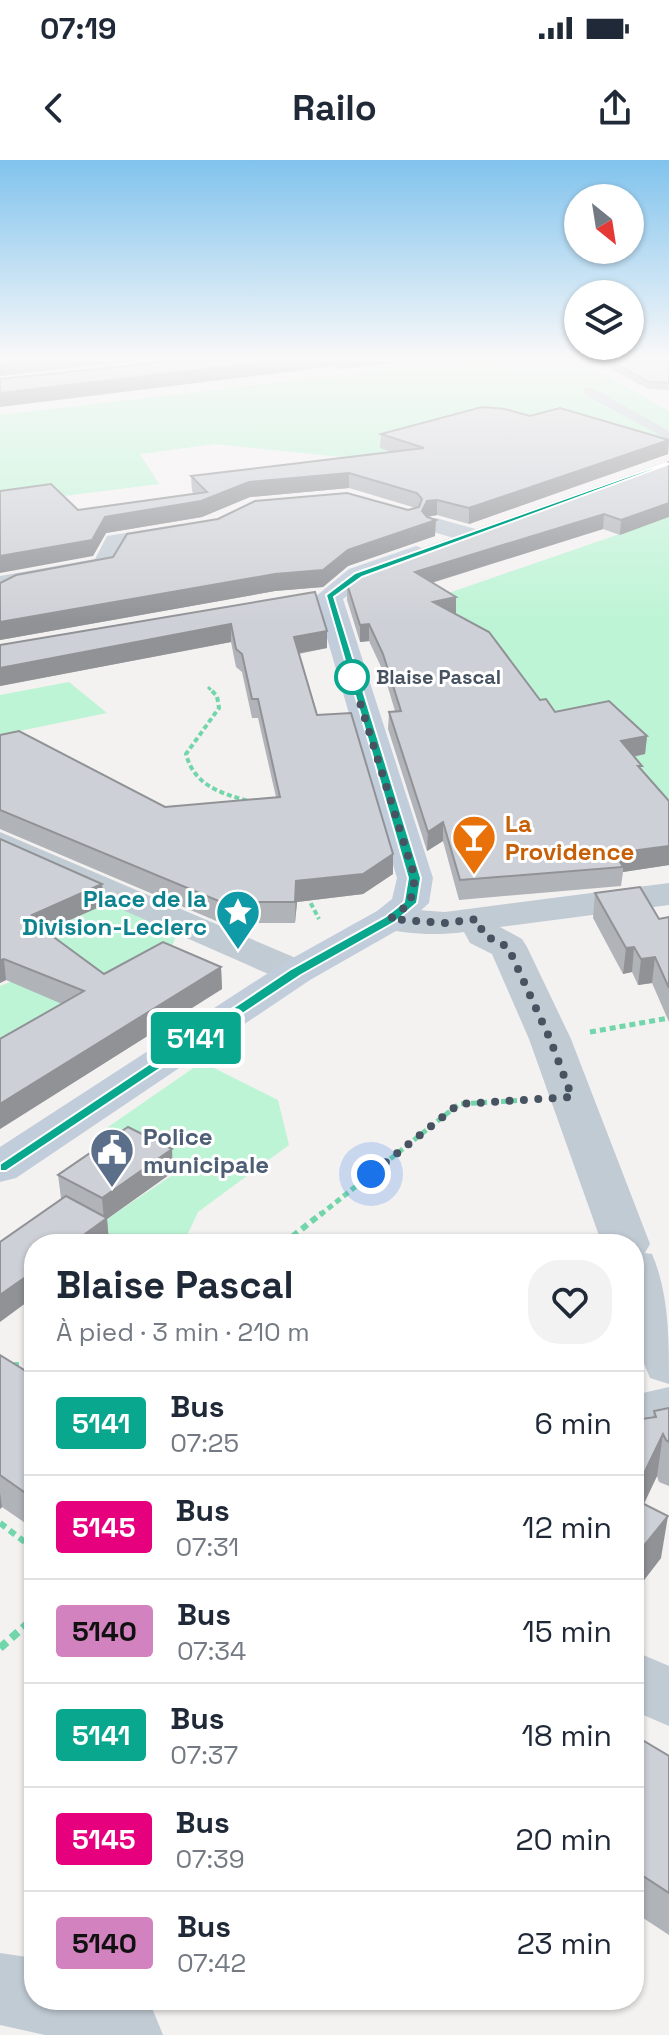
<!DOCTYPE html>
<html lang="fr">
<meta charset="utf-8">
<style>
body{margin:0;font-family:"Space Grotesk",sans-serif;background:#f2f2f3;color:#1f2937;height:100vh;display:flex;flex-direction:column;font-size:30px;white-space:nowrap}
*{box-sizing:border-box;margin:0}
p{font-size:26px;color:#747a83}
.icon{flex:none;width:44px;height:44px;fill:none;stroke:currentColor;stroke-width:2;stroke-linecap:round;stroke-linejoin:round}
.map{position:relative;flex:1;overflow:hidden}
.details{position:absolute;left:24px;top:1074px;width:620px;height:776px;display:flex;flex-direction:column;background:#fff;border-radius:32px;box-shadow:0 2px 6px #0004}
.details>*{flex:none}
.badge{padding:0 16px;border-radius:6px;font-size:28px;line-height:52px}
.needle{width:52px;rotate:150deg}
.fabs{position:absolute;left:564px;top:24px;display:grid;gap:16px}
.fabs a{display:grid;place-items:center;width:80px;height:80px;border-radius:50%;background:#fff;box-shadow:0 2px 6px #0004;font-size:40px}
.you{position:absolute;width:40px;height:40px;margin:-20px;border:6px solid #fff;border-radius:50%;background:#1a73e8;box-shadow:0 0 0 12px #1a73e833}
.map>.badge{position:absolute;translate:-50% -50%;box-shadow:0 0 0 4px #fff}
.round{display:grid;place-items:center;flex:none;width:84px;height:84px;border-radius:32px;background:#f2f2f3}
.headline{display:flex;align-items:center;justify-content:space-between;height:136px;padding:0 32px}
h1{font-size:38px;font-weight:700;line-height:60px}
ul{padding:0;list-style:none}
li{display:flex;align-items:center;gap:24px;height:104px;padding:0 32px;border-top:2px solid #e0e1e3}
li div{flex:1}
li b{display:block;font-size:30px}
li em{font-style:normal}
li .badge{min-width:88px;font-weight:700;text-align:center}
.status{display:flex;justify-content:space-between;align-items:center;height:56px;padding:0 40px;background:#fff;direction:ltr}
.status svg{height:22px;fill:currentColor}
header{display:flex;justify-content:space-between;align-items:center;height:104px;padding:0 32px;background:#fff;font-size:36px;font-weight:700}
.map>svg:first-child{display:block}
.green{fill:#bdf4d5}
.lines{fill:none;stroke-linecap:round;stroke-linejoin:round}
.path-far4{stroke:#71d6a9;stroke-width:3;stroke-dasharray:4 2;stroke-linecap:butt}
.path-far3{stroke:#71d6a9;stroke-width:4;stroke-dasharray:5 3;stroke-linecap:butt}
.path-far2{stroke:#71d6a9;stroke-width:5;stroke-dasharray:6 4;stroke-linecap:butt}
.path-far1{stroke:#71d6a9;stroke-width:6;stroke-dasharray:7 5;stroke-linecap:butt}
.path{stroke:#71d6a9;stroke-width:8;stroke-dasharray:9 6;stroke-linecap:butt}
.lane{fill:#c1cbd4;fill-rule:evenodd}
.street{fill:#c1cbd4;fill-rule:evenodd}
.secondary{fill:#c2cddc;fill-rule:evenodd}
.wall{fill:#b0b3b8}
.shaded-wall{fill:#909296}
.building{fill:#cdd0d6;stroke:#909296;stroke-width:2}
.line{fill:#09a88e;stroke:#fff;stroke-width:2}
.walk{stroke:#475361;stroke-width:8;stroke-dasharray:0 14.4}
.stop-dot{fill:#fff;stroke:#09a88e;stroke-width:4}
.labels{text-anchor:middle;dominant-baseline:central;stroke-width:6;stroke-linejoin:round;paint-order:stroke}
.far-stop-label{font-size:20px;font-weight:bold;fill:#475361;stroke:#fff;text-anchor:start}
.food-label{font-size:24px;font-weight:bold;fill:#c56008;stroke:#fff;text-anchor:start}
.culture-label{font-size:24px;font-weight:bold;fill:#0d838f;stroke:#fff;text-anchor:end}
.service-label{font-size:24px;font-weight:bold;fill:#4e5e75;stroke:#fff;text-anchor:start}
</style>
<div class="status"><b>07:19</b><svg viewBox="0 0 49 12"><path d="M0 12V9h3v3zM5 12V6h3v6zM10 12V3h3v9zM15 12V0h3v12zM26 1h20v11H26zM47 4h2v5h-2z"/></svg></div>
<header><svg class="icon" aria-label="back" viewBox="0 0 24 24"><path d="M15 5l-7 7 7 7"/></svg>Railo<svg class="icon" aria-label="share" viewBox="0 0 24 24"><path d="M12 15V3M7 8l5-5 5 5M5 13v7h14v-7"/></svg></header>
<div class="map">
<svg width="669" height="1875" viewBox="0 0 669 1875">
<rect width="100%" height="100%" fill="#f4f1f1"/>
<g class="green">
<polygon points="461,201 571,201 586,204 669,251 669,290 491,352 418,305 215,284 140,294 159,324 0,344 0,255"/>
<polygon points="669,357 669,704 431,439"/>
<polygon points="69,522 107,553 0,575 0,535"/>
<polygon points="112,741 170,766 177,774 165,803 0,894 0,826 45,809 34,776"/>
<polygon points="202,902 278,940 289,985 198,1052 183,1084 109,1082 104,1061 183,1008 108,967"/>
</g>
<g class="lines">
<polyline class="path-far4" points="208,527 214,533"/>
<g class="path-far3">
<path d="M212 531 217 536 219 548 186 594C194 625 220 633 248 641"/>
<polyline points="307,736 319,759"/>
</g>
<g class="path-far2">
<polyline points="590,872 669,858"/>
<polyline points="320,1055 459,944 527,940"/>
</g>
<g class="path-far1">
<polyline points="283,1084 322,1053"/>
<polyline points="0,1206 34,1204"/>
<polyline points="0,1363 34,1389"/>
</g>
<polyline class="path" points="0,1488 34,1458"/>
<polygon class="lane" points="584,228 592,228 669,271 669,280 584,234"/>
<g class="street">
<polygon points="436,358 479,370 483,375 479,380 470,383 427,370 424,365 427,360"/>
<polygon points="181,364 190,367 194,372 190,377 126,387 114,411 17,429 0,437 0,416 95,399 107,376"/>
<polygon points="0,672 310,804 316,812 310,820 296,824 282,820 0,696"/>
<path d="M669 723V745L500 767 522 779 527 787 571 879 650 1084 645 1093 652 1094C669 1133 669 1179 669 1224L650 1218 634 1180V1084H602L529 879 492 794 470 783 464 772C435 776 404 774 377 767L371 759 377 751 390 748 445 752Z"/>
<polygon points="669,1227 669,1267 634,1275 634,1235"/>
<polygon points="634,1491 669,1506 669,1566 634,1551"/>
<polygon points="0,1793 34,1798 34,1840 134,1840 152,1848 163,1875 45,1875 0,1865"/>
</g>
<polygon class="secondary" points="416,386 425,389 429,394 425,399 367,421 343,439 433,718 429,743 403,767 310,820 16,1018 0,1022 0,987 282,804 377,751 392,739 397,718 315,437 349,409"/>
</g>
<g class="wall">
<polygon points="173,201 409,201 338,209 335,206"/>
<polygon points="597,201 669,201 669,230 648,229"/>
<polygon points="381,274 668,294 469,364 437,355 427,357 435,376 348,406 323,427 275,431 0,480 0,423 416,348 349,328 250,337 202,357 106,373 93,396 78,350 194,334 192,331 191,316 392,292 380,288"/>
<polygon points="669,302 620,375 603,369 432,423 456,437 455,453 540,540 555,552 647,576 645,594 634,597 641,610 669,641 669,705 623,712 621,726 459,740 443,681 427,691 388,569 389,552 395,551 383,511 369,481 360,482 347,440 347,424"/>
<polygon points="315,432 327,488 299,494 317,555 393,694 393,714 363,734 297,742 295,763 221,763 0,669 0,575 165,647 276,637 258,558 252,558 242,512 236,507 231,482 0,526 0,485"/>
<polygon points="0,679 104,745 45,771 104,814 221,807 222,829 0,969 0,879 62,844 6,820 0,823"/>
<polygon points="595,733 659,759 669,757 669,862 652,823 638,825 632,812 623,814 593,758"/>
<polygon points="173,1012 107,1059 109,1082 106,1084 34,1084 62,1039 61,1038 58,1015"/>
<polygon points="0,1195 34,1216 34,1369 2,1347 0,1349"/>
<polygon points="669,1248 669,1326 659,1322 657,1316 644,1344 661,1398 634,1433 634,1260 653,1257 654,1251"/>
<polygon points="634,1575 669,1596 669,1775 634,1752"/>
</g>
<g class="shaded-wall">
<polygon points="16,201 135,201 0,216 0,202"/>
<polygon points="274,201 335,201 335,206 0,247 0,233"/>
<polygon points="338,201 409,201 338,209"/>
<polygon points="669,280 668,294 469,364 469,348"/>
<polygon points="349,313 349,328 250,337 202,357 106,373 93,396 0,413 0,396 105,357 249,322"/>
<polygon points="437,340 437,355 426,357 436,360 435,376 348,406 323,427 275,431 0,480 0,462 348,390 422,351 427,341"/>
<polygon points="669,343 669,357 620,375 621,360"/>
<polygon points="604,354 603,369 414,428 415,412"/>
<polygon points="456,437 456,453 433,458 433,442"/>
<polygon points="231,464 231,482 0,526 0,508"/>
<polygon points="369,464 369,481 360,482 360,465"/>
<polygon points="327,471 327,488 294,494 294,477"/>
<polygon points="647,576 645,594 619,599 621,581"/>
<polygon points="443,662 443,681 427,691 428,672"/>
<polygon points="669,686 669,705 623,712 623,707 615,693"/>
<polygon points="393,694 393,714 363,734 297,742 295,763 296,721"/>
<polygon points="102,724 104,745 42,772 44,784 32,755"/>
<polygon points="634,787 632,812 623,814 626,788"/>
<polygon points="655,797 652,823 638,825 641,799"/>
<polygon points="4,799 6,820 0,823 0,800"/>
<polygon points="221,807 222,829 0,969 0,944"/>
<polygon points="172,989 173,1012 107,1059 109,1082 106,1084 71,1084 104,1060 102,1038"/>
<polygon points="34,1111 34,1137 0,1162 0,1135"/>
<polygon points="663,1274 657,1316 634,1364 634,1334"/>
<polygon points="0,1332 2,1347 0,1349"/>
<polygon points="668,1356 661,1398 634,1433 634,1398"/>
</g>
<g class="building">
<polygon points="174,201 274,201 0,233 0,219"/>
<polygon points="610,201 669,201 669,223 649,222"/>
<polygon points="482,247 505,249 530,256 560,248 669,280 469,348 437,340 427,341 422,351 427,357 436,360 348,390 323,410 275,414 0,462 0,423 16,415 113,397 127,374 218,359 255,341 347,333 408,350 419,347 422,339 417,333 349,313 249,322 201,341 105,357 92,380 0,396 0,331 51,324 78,350 207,332 191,316 424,288 381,274"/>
<polygon points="669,302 669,343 621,360 604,354 415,412 456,437 433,442 489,472 540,540 546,539 555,552 609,541 647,576 621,581 642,606 638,606 669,641 669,686 615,693 623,707 460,720 443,662 428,672 389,552 401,551 383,494 369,464 360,465 347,424 369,408"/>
<polygon points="315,432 327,471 294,477 317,555 351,553 393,694 363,714 296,721 295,742 221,742 0,650 0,575 19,571 165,647 280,637 258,539 252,539 242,494 236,489 231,464 0,508 0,485"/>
<polygon points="0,679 102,724 32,755 41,762 36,764 104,814 163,782 221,807 0,944 0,879 84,831 4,799 0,800"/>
<polygon points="640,727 659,759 669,757 669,828 655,797 641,799 634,787 626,788 595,733"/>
<polygon points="128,967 172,989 102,1038 58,1015"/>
<polygon points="66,1036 107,1058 71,1084 34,1084 34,1111 0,1135 0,1082"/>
<polygon points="0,1195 34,1216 34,1339 0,1315"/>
<polygon points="669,1248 669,1282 666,1280 663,1274 634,1334 634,1260 656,1257 654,1251"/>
<polygon points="634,1339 668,1356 634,1398"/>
<polygon points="634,1575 669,1596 669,1733 634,1710"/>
</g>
<linearGradient id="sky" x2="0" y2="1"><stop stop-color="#81c3ed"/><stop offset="0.43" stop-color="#faf9f9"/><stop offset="1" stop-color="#faf9f9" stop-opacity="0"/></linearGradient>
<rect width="669" height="463" fill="url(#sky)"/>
<polygon class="line" points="666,303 669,304 362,417 334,437 421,718 417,743 395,762 301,815 6,1011 0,1011 0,1004 291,809 385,757 404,742 408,718 326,435 355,413"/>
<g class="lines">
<polyline class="walk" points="352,517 415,718 410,743 390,759 445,763 477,759 484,775 508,787 550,879 572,937 459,944 371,1014"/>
</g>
<defs>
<g id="bar-pin" transform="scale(2.3)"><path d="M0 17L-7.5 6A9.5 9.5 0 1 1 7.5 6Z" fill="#e8710a" stroke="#fff"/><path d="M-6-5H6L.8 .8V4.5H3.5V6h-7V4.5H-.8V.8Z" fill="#fff"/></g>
<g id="sight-pin" transform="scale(2.3)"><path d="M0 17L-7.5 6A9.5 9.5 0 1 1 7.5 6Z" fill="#0f9aa8" stroke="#fff"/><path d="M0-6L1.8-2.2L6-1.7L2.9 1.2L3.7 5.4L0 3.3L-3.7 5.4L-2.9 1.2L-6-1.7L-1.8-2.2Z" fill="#fff"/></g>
<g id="civic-pin" transform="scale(2.3)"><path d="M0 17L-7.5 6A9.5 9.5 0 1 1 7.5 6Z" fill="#5c6f8a" stroke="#fff"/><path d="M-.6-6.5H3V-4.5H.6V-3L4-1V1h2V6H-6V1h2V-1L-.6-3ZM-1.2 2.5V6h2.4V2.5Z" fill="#fff"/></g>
</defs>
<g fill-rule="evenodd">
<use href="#bar-pin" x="474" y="677"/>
<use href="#sight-pin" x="238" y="752"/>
<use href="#civic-pin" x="112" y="990"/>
</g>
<circle class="stop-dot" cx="352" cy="517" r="16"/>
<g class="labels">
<g class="far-stop-label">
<text x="376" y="517">Blaise Pascal</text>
</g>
<g class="food-label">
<text x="505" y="663">La<tspan x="505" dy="28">Providence</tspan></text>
</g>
<g class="culture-label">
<text x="207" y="738">Place de la<tspan x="207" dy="28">Division-Leclerc</tspan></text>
</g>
<g class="service-label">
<text x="143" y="976">Police<tspan x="143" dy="28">municipale</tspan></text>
</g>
</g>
</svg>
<div class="fabs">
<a><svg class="needle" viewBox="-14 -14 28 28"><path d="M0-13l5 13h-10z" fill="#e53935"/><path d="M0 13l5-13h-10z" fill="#747a83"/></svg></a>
<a><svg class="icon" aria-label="layers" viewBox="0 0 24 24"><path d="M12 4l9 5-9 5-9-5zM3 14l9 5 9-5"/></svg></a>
</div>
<div class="you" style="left:371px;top:1014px"></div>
<b class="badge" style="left:196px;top:878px;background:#09a88e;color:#fff">5141</b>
<section class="details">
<div class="headline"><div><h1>Blaise Pascal</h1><p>À pied · 3 min · 210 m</p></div><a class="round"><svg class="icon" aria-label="heart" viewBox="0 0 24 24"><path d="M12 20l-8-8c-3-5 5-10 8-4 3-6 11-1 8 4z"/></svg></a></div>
<ul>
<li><span class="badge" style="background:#09a88e;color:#fff">5141</span><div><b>Bus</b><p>07:25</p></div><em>6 min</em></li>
<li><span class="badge" style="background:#e6007e;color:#fff">5145</span><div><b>Bus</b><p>07:31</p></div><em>12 min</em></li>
<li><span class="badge" style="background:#d282be;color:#111">5140</span><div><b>Bus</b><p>07:34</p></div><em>15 min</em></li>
<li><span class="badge" style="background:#09a88e;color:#fff">5141</span><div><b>Bus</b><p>07:37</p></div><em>18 min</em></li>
<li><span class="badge" style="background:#e6007e;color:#fff">5145</span><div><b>Bus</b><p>07:39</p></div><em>20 min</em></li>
<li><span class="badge" style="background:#d282be;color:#111">5140</span><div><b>Bus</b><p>07:42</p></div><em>23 min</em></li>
</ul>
</section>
</div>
